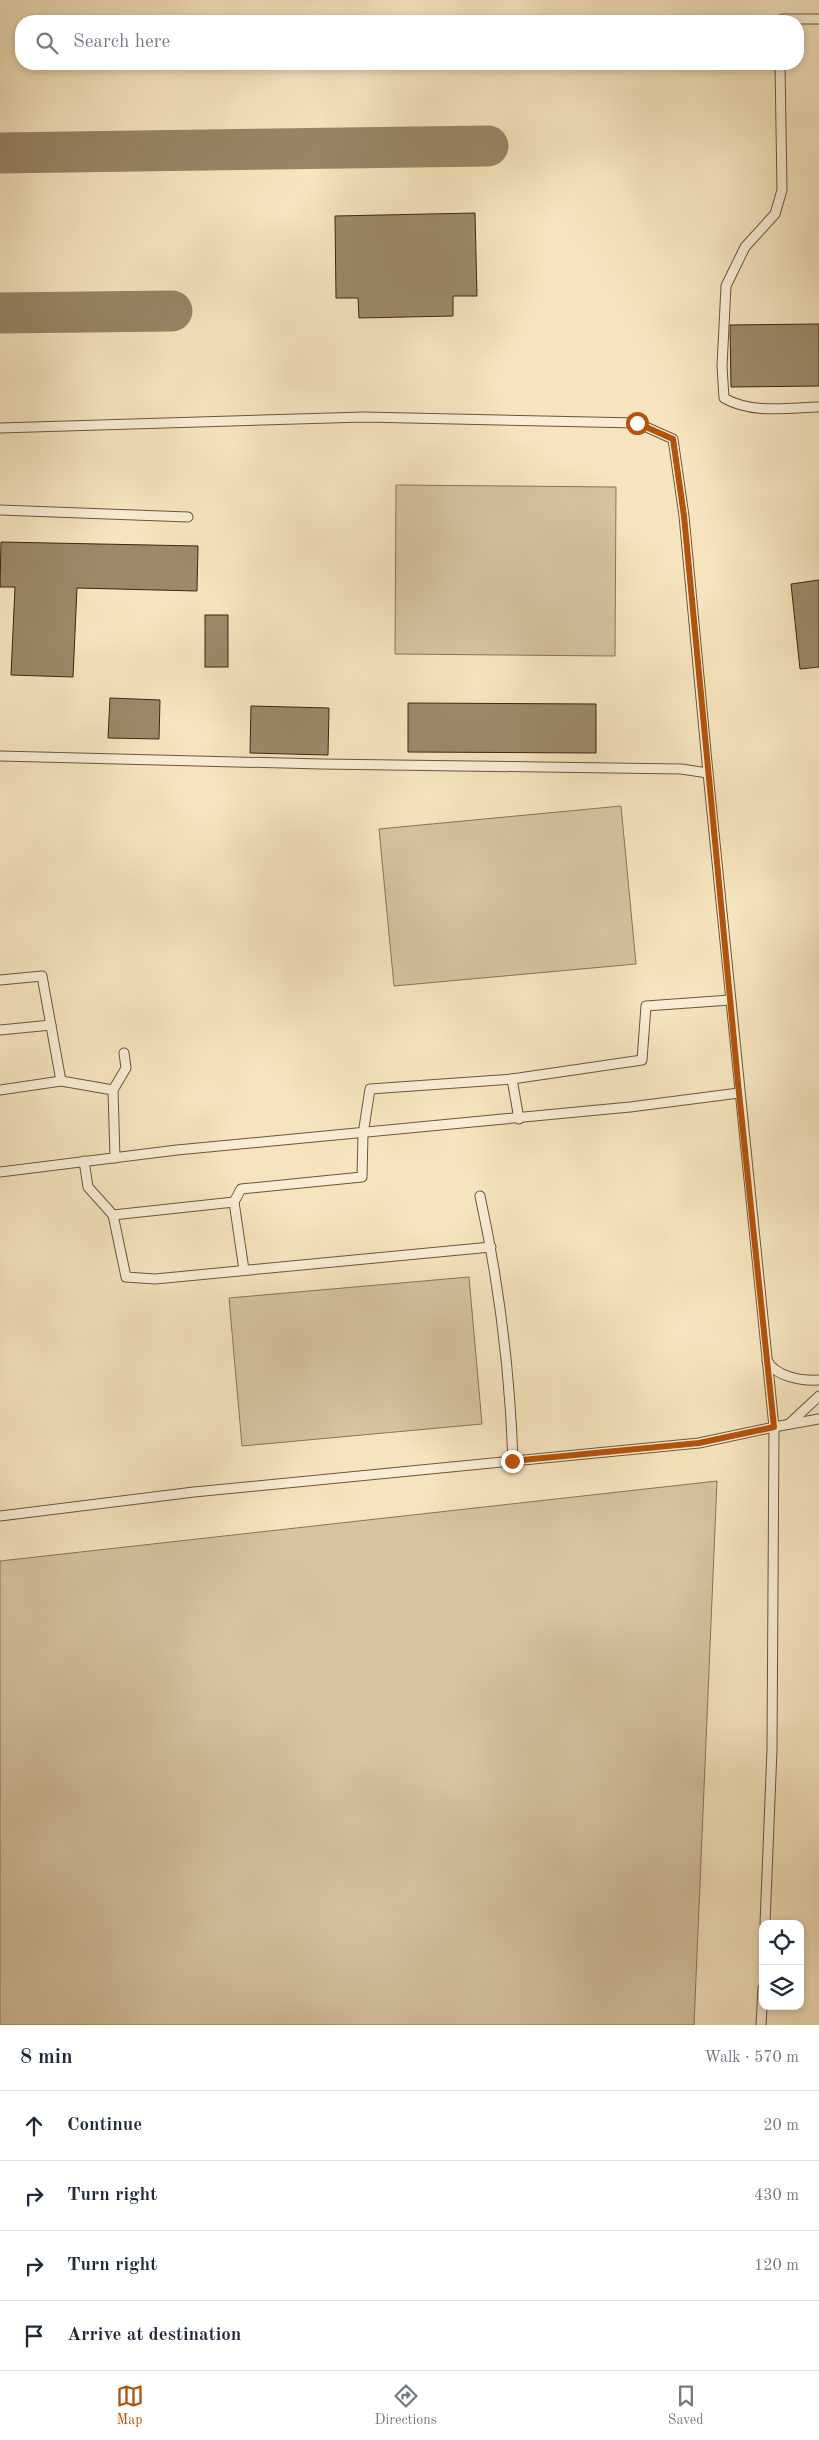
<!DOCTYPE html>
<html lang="en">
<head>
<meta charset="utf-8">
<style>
  :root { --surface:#fff; --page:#f2f2f3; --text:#1f2937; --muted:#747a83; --line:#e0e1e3; --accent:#b45309 }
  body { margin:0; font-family:"Old Standard TT",serif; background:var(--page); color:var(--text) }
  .controls { position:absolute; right:15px; bottom:15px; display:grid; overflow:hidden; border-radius:10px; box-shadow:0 2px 8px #0003 }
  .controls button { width:45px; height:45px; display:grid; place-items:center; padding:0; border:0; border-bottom:1px solid var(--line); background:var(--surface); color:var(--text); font:25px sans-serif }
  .stop { position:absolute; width:15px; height:15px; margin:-11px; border:4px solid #b45309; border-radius:50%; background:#fff }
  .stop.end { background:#b45309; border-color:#fff; box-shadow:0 1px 5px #0008 }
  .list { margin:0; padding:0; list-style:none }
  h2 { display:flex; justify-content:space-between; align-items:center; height:65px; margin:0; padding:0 20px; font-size:21px }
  h2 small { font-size:16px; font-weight:400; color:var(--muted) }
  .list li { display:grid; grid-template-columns:32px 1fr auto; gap:15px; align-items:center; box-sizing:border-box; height:70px; padding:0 20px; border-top:1px solid var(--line) }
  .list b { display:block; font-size:19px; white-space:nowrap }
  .list em { font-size:16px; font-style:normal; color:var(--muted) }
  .icon { flex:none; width:28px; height:28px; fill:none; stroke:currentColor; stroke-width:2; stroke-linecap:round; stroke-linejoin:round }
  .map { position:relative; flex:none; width:819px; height:2025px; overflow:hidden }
  .search { position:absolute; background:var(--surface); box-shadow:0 2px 8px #0003; left:15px; right:15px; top:15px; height:55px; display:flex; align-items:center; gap:12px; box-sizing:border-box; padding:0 18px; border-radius:20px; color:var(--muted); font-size:19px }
  .sheet { height:345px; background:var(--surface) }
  nav { display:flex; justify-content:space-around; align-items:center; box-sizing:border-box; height:70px; border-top:1px solid var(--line); background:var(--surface); font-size:14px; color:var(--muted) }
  nav a { display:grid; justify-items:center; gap:2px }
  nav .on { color:var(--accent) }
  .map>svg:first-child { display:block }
  .green { fill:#d5c49f; stroke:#887657 }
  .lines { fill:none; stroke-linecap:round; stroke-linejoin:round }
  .taxiway { stroke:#988666; stroke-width:41 }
  .building { fill:#9c8a69; stroke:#3b280f }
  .service-casing { stroke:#6a573a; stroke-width:11 }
  .service { stroke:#f8edd4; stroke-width:9 }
  .route { stroke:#b45309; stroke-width:6 }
</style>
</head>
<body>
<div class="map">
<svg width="819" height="2025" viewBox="0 0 819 2025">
  <rect width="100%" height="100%" fill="#f5e4bd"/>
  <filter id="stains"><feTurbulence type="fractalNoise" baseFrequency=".004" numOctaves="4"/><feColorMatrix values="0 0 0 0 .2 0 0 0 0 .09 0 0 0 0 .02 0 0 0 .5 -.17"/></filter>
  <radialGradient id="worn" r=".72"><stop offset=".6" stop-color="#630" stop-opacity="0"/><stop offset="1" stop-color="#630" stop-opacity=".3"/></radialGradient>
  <g class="green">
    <polygon points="396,485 616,487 615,656 395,654"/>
    <polygon points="621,806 636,964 394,986 379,829"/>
    <polygon points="469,1277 482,1424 242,1446 229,1298"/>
    <polygon points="717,1481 694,2025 0,2025 0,1561"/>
  </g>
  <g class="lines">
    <g class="taxiway">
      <polyline points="0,153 488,146"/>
      <polyline points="0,313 172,311"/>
    </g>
  </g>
  <g class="building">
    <polygon points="475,213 477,296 453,296 453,316 359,318 358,298 336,298 335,216"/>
    <polygon points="819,324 819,386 731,387 730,325"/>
    <polygon points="1,542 198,546 197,591 77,588 73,677 11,675 15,587 0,587"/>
    <polygon points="819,580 819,667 800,669 791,584"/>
    <rect x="205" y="615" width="23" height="52"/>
    <polygon points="110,698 160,700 159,739 108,738"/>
    <polygon points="408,703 596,704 596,753 408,752"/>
    <polygon points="251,706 329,708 328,755 250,753"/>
  </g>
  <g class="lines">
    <g class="service-casing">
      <g id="service">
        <polyline points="782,21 782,19 819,19"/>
        <path d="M 780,64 L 782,190 L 775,214 L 745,247 L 726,286 L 722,366 L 724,398 C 751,414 788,408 819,407"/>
        <polyline points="0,428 364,417 637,423 673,439 684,516 708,773"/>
        <polyline points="0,510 188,517"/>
        <polyline points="0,756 321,764 681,769 708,773 774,1427 819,1419"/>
        <polyline points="0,980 42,976 61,1081 113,1090"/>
        <polyline points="0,1030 51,1025"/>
        <polyline points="512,1079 642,1060 646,1006 730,1000"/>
        <polyline points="0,1090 61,1081"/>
        <polyline points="115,1158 113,1090 126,1068 124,1053"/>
        <polyline points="84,1161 88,1187 113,1215 126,1277 155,1279 491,1247"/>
        <polyline points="0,1172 177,1150 630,1107 739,1093"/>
        <path d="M 480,1196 C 499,1283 510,1372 513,1461"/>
        <polyline points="234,1202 241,1189 362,1177 363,1134 370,1089 512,1079 519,1119"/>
        <polyline points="113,1215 234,1202 244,1270"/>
        <path d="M 767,1360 C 775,1377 802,1381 819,1380"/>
        <polyline points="789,1424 819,1396"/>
        <polyline points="0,1516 194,1492 699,1443 774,1427 772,1749 765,1924"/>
        <polyline points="761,2025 763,1988"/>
      </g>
    </g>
    <use href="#service" class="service"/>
  </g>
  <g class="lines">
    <polyline class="route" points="512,1461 699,1443 774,1427 739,1093 684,516 673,439 637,423"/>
  </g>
  <rect width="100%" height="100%" filter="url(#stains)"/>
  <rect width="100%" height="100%" fill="url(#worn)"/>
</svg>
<div class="controls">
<button><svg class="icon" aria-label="locate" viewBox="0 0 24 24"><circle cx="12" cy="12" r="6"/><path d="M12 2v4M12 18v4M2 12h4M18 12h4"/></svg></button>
<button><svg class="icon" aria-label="layers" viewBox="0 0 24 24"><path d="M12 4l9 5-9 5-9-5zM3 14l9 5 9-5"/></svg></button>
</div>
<div class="stop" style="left:637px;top:423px"></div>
<div class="stop end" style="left:512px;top:1461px"></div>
<div class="search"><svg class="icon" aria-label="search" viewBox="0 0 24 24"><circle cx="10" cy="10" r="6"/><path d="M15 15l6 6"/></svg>Search here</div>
</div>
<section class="sheet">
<h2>8 min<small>Walk · 570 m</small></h2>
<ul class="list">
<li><svg class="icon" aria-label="ahead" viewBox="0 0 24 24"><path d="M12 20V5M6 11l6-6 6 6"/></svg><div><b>Continue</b></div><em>20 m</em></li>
<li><svg class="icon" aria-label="right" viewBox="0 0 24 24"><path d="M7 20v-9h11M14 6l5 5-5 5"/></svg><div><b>Turn right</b></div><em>430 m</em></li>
<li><svg class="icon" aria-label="right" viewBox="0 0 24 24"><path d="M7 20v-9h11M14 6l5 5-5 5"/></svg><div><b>Turn right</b></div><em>120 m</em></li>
<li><svg class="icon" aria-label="arrive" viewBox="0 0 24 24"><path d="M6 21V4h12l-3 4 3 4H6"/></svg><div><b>Arrive at destination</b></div></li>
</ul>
</section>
<nav>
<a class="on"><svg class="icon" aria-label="map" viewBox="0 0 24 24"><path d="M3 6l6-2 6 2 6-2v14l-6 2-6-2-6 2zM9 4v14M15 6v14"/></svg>Map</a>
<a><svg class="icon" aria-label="directions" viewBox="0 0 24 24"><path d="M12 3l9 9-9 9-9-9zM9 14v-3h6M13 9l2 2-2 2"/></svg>Directions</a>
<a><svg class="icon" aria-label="saved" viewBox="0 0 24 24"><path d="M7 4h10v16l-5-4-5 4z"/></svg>Saved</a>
</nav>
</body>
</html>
